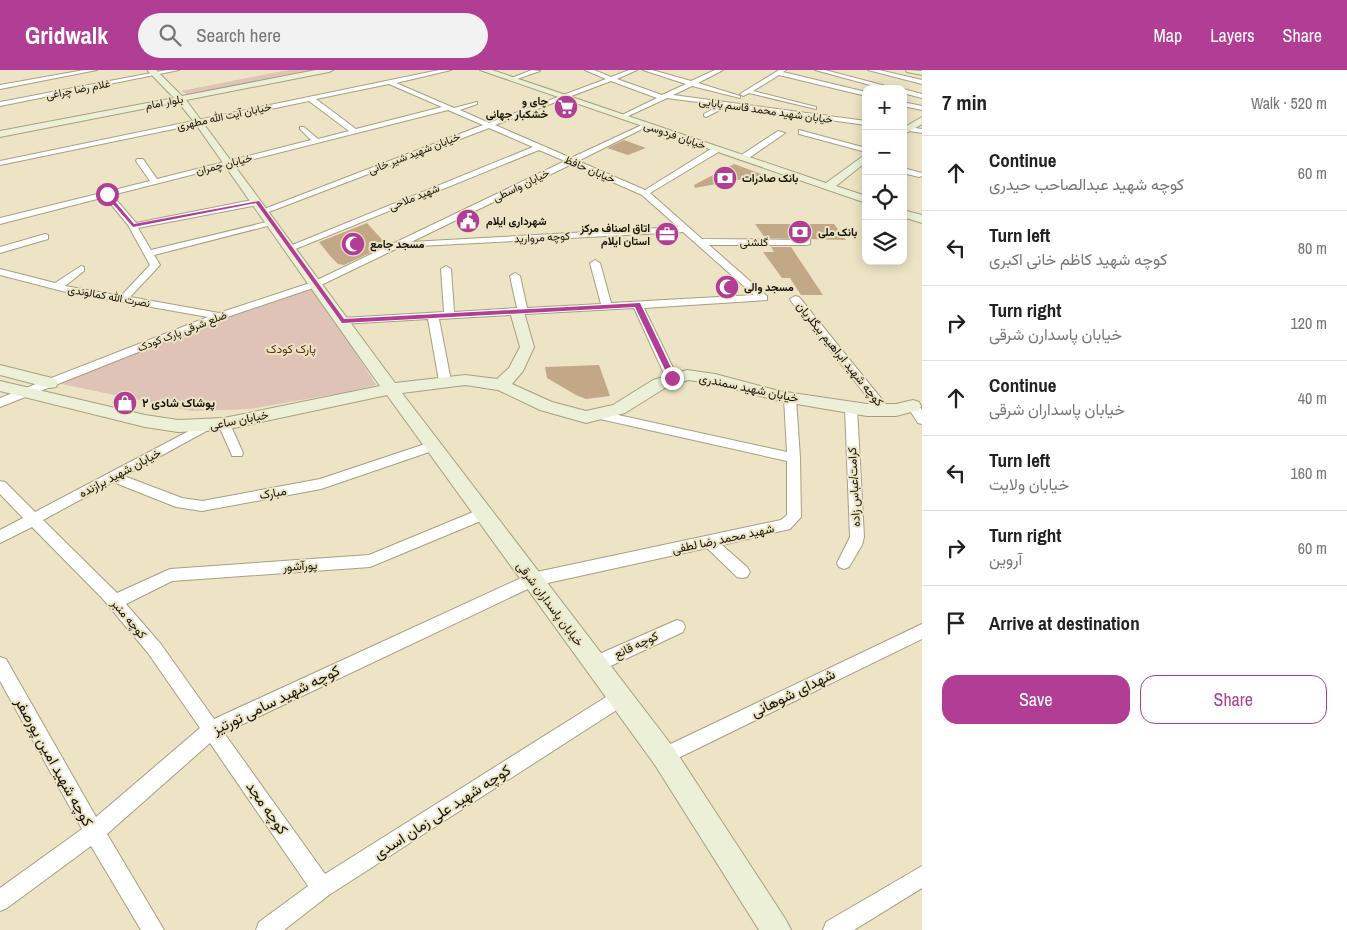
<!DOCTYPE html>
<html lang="en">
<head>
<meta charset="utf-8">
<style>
  :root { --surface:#fff; --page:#f2f2f2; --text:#222; --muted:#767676; --line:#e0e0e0; --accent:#b23d94 }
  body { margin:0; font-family:"Archivo Narrow",Vazirmatn,sans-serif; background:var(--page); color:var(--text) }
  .controls { position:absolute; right:15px; top:15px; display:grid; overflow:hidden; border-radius:10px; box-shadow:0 2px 12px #0003 }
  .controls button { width:45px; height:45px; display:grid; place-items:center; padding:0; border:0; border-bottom:1px solid var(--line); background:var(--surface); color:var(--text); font:25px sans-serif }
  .stop { position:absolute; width:15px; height:15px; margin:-11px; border:4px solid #b23d94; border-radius:50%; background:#fff }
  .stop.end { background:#b23d94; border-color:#fff; box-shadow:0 1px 5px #0008 }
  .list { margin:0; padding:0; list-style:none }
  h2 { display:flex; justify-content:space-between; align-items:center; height:65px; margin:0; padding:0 20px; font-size:21px }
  h2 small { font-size:16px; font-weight:400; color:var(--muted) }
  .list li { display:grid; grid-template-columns:32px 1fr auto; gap:15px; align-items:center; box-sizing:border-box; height:75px; padding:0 20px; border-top:1px solid var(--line) }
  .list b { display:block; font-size:19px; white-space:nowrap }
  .list p { margin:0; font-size:16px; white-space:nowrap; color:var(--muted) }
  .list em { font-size:16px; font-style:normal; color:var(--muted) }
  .actions { display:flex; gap:10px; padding:15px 20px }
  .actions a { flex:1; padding:11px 0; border:1px solid var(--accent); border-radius:15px; text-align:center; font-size:18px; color:var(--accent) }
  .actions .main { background:var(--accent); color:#fff }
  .icon { flex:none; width:28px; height:28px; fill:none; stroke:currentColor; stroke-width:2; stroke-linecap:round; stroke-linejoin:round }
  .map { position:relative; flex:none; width:922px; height:860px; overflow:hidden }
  header { display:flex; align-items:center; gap:30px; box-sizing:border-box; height:70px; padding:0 25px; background:var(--accent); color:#fff }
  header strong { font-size:24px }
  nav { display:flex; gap:28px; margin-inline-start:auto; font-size:18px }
  .search { width:350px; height:45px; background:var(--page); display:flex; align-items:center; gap:12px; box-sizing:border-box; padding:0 18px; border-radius:28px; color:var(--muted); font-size:19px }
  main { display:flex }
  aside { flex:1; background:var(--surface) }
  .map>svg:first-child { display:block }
  .green { fill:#dec3b6 }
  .building { fill:#c3a888 }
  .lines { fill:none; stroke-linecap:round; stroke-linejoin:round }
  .street-casing { stroke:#a79f81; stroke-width:2 }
  .secondary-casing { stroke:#a79f81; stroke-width:2 }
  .street { fill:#fff; fill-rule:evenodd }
  .secondary { fill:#ebf0d6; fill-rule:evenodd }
  .route { fill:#b23d94 }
  .labels { text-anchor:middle; stroke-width:4; stroke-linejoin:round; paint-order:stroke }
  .far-street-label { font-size:11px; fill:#151308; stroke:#ece4c4 }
  .far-poi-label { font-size:11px; font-weight:bold; fill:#151308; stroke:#ece4c4; text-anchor:start }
  .park-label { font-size:12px; fill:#5f2d0e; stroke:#ece4c4 }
  .street-label { font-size:12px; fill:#151308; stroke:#ece4c4 }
  .poi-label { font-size:12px; font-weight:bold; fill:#151308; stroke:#ece4c4; text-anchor:start }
  .near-street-label { font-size:15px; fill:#151308; stroke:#ece4c4 }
</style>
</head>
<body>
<header>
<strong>Gridwalk</strong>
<div class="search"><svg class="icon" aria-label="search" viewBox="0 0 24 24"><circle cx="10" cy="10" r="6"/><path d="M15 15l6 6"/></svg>Search here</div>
<nav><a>Map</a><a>Layers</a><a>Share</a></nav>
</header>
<main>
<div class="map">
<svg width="922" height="860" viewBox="0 0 922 860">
  <rect width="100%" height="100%" fill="#ece4c4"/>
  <g class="green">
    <polygon points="288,0 319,0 188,25 181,21"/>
    <polygon points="314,216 376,315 347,322 250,339 191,341 57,313 221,247"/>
  </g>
  <g class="building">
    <polygon points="624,70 646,78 628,85 607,78"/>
    <polygon points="734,94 764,105 695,118 694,115"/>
    <polygon points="367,153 387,175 344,195 338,194 331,187 319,172"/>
    <polygon points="755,154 834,154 846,170 765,168"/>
    <polygon points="771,177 791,177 823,225 801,225 790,208 782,208 763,182 774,182"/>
    <polygon points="599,295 610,326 586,329 576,325 547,308 545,297"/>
  </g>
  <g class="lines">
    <g class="street-casing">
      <g id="street">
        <polygon points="84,0 97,0 0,19 0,15"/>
        <polygon points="167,0 179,0 0,36 0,32"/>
        <path d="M 439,0 L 451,0 L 396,13 L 454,38 L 477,32 L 477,34 L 460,40 L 489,53 L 606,9 L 585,0 L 594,0 L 611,7 L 629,0 L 637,0 L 617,9 L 662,25 L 686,14 L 643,0 L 652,0 L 691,11 L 715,0 L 723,0 L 698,13 L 740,26 L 740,28 L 692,16 L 673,25 L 866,51 L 866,55 L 728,36 L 706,47 L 704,46 L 704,44 L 720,35 L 667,28 L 622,49 L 619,47 L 620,46 L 657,28 L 611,11 L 495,55 L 571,88 L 644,54 L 648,54 L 648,56 L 578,91 L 645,120 L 714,77 L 720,77 L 720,81 L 650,123 L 702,169 L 810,170 L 810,174 L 807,175 L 709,175 L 767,226 L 767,230 L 644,238 L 678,308 L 676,311 L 672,312 L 666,308 L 634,238 L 439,249 L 451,311 L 445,315 L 439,311 L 428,249 L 342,254 L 337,251 L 342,248 L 444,242 L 441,199 L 446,196 L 451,199 L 454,242 L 517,238 L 510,206 L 515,203 L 520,206 L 527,238 L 601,234 L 590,193 L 595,190 L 600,193 L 611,233 L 754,225 L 683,162 L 400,177 L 319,216 L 224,248 L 0,337 L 0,328 L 208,247 L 66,222 L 0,205 L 0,199 L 55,213 L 81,196 L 84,197 L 84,201 L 65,216 L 121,226 L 150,195 L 128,155 L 105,127 L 0,154 L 0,148 L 150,111 L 136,91 L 137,89 L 143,89 L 157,109 L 311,70 L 300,59 L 300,57 L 304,57 L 318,69 L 349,61 L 309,31 L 0,95 L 0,91 ZM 389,14 L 442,37 L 356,59 L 316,29 ZM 448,40 L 483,55 L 259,141 L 266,143 L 489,58 L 533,77 L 285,178 L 290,181 L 293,180 L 539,80 L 565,91 L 313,212 L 219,243 L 130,227 L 160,195 L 154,185 L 275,154 L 271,151 L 151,180 L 138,158 L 257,135 L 261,132 L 257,129 L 136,153 L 112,125 ZM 572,94 L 642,125 L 678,157 L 411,172 Z"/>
        <polygon points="532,0 540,1 514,10 509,9"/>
        <polygon points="779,0 786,0 783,2 866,22 866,26 779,5 753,21 816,37 816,39 749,23 743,26 740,24"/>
        <polygon points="815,0 825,0 897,19 885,19"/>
        <polygon points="868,0 879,0 922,10 922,14"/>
        <polygon points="903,19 922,24 922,28 903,23"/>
        <polygon points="903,32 922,36 922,40 903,36"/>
        <polygon points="903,56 922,59 922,63 903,60"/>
        <polygon points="799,60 866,78 866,82 799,64"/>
        <polygon points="778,61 785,63 746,90 740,90 740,86"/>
        <polygon points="903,98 922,103 922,106 919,107 903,103"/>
        <polygon points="45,164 48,165 48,169 0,183 0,177"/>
        <polygon points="795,226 799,227 888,337 890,340 888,343 880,343 791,231 790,229"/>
        <polygon points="790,324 796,328 800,388 801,447 790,459 722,475 747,497 750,502 747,507 742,508 737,507 707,478 534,516 224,663 325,804 614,622 620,620 626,622 629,628 626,634 329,825 284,860 256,860 259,852 308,816 210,673 107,764 164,860 141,860 91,776 7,838 0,841 0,818 82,759 0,611 0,587 6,589 96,747 200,658 148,583 102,528 32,457 0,473 0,460 23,448 0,424 0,411 5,412 35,442 206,352 210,353 212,356 210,359 124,406 182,428 202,431 320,409 428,373 438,373 439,376 438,379 321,419 202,441 176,437 113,412 43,450 117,523 170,499 369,485 478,440 483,438 488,440 490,444 488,448 370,497 172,511 126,534 160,573 214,649 532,503 781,450 787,445 787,391 600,349 594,345 600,341 787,382 784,328"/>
        <polygon points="913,332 917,333 922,340 922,354 918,353 907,336"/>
        <polygon points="851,334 857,338 864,467 862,475 849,497 844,499 839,497 837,493 850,467 845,338"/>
        <polygon points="224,350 230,354 243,383 242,386 232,386 231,383 218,354"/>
        <polygon points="677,550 683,552 685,557 683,562 602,600 596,602 590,600 588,594 590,588"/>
        <polygon points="922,554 922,569 670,692 664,695 658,692 655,686 658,680"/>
        <polygon points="922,796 922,818 854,860 823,860 826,852"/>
      </g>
    </g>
    <g class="secondary-casing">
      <g id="secondary">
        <polygon points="147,0 156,0 182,26 316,0 333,0 329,2 186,30 395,313 465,305 497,309 509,298 520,277 510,242 512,239 522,239 524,242 534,277 523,301 512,314 552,332 586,341 613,335 653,310 687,300 715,304 779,321 867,334 896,334 913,330 919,332 921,336 919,340 896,346 867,346 779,331 715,314 688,310 665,318 625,343 586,353 540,340 498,320 465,315 402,323 673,677 786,850 791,860 759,860 655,695 387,325 224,360 178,362 145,357 0,321 0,311 145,345 178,350 224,348 380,316 195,53 178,32 0,67 0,61 174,28"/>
        <polygon points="480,0 492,0 826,113 866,84 866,92 836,116 866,126 866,133"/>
        <polygon points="906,0 922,1 922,5 907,2"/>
        <polygon points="922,47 922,54 903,65 903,58"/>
        <polygon points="903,140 922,145 922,153 903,147"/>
        <polygon points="0,295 56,309 58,313 56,317 50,318 0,305"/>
      </g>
    </g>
    <use href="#street" class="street"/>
    <use href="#secondary" class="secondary"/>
  </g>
  <polygon class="route" points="107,122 134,154 259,131 344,249 640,233 676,308 672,311 669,308 635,237 342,253 256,133 133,157 105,125"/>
  <defs>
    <g id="supermarket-disc" transform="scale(1.25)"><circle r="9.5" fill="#b23d94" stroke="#ece4c4"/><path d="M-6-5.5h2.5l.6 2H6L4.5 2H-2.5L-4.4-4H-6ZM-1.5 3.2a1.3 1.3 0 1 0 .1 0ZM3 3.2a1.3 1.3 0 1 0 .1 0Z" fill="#fff"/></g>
    <g id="bank-disc" transform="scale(1.25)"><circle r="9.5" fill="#b23d94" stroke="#ece4c4"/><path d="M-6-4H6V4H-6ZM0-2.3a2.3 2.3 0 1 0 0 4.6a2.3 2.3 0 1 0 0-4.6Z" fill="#fff"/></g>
    <g id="civic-disc" transform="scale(1.25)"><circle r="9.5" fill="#b23d94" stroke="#ece4c4"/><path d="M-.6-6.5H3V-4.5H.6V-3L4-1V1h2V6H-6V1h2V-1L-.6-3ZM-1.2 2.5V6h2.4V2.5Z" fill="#fff"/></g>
    <g id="office-disc" transform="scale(1.25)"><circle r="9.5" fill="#b23d94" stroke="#ece4c4"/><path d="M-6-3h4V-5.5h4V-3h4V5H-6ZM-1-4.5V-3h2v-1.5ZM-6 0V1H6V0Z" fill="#fff"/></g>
    <g id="mosque-disc" transform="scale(1.25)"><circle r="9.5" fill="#b23d94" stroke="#ece4c4"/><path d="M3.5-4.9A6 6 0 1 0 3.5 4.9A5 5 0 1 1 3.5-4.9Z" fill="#fff"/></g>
    <g id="shop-disc" transform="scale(1.25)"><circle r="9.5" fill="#b23d94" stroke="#ece4c4"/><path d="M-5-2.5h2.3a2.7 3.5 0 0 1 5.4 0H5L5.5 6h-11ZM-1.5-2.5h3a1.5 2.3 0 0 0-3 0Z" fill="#fff"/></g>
  </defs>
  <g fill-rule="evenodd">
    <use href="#supermarket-disc" x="566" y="37"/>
    <use href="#bank-disc" x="725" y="108"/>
    <use href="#civic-disc" x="468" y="151"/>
    <use href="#bank-disc" x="800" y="162"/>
    <use href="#office-disc" x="667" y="164"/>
    <use href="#mosque-disc" x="353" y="174"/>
    <use href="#mosque-disc" x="727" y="217"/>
    <use href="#shop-disc" x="125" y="333"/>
  </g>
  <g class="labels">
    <g class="far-street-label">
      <text transform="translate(78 19) rotate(-11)" y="4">غلام رضا چراغی</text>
      <text transform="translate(164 32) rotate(-11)" y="4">بلوار امام</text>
      <text transform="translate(766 40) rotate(8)" y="4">خیابان شهید محمد قاسم بابایی</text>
      <text transform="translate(224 46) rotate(-12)" y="4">خیابان آیت الله مطهری</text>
      <text transform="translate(675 65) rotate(19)" y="4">خیابان فردوسی</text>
      <text transform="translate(414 83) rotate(-21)" y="4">خیابان شهید شیر خانی</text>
      <text transform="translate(224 94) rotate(-14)" y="4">خیابان چمران</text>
      <text transform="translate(590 99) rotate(23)" y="4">خیابان حافظ</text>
      <text transform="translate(521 115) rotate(-26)" y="4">خیابان واسطی</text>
      <text transform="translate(414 127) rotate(-22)" y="4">شهید ملاحی</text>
      <text transform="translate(542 167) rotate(-3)" y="4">کوچه مروارید</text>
      <text x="754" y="176">گلشنی</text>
      <text transform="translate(109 226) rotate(10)" y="4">نصرت الله کمالوندی</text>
      <text transform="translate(182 261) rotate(-21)" y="4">ضلع شرقی پارک کودک</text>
    </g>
    <g class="far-poi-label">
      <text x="548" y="35" text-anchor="end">چای و<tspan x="548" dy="13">خشکبار جهانی</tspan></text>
      <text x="742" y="112">بانک صادرات</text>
      <text x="486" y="155">شهرداری ایلام</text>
      <text x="650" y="162" text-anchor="end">اتاق اصناف مرکز<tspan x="650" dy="13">استان ایلام</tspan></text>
      <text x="818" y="166">بانک ملی</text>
      <text x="370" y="178">مسجد جامع</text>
      <text x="744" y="221">مسجد والی</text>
    </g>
    <g class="park-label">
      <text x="291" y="283">پارک کودک</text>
    </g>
    <g class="street-label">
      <text transform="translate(840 284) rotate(51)" y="4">کوچه شهید ابراهیم بیگلریان</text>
      <text transform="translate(749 318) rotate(12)" y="4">خیابان شهید سمندری</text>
      <text transform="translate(239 350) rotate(-11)" y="4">خیابان ساعی</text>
      <text transform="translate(120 403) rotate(-28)" y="4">خیابان شهید برازنده</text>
      <text transform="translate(854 417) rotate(-93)" y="4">کرامت/عباس زاده</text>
      <text transform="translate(273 423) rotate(-10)" y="4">مبارک</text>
      <text transform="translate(723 469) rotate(-12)" y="4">شهید محمد رضا لطفی</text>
      <text transform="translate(300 496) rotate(-4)" y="4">پورآشور</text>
      <text transform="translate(550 534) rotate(53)" y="4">خیابان پاسداران شرقی</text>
      <text transform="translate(129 549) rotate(50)" y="4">کوچه منبر</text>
      <text transform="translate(636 575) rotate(-25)" y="4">کوچه قانع</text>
    </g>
    <g class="poi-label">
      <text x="142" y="337">پوشاک شادی ۲</text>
    </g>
    <g class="near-street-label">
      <text transform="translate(793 623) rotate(-26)" y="5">شهدای شوهانی</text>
      <text transform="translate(276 630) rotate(-26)" y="5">کوچه شهید سامی تورتیز</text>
      <text transform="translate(54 692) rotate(61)" y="5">کوچه شهید امین پورصفر</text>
      <text transform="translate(267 738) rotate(55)" y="5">کوچه مجد</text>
      <text transform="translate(442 742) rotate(-33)" y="5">کوچه شهید علی زمان اسدی</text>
    </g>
  </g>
</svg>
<div class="controls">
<button>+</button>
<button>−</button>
<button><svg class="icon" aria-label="locate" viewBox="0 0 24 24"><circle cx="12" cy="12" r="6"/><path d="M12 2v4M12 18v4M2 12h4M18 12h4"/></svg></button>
<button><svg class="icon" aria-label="layers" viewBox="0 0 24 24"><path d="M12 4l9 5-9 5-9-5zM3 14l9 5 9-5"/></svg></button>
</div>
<div class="stop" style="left:107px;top:124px"></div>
<div class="stop end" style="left:672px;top:308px"></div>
</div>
<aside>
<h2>7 min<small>Walk · 520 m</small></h2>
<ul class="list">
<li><svg class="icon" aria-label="ahead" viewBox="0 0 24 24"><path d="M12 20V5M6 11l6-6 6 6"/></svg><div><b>Continue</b><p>کوچه شهید عبدالصاحب حیدری</p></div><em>60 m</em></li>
<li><svg class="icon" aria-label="left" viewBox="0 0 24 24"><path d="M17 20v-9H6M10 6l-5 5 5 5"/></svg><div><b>Turn left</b><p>کوچه شهید کاظم خانی اکبری</p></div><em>80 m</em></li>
<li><svg class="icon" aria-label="right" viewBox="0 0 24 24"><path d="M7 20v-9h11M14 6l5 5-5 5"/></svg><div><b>Turn right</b><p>خیابان پاسدارن شرقی</p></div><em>120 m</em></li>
<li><svg class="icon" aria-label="ahead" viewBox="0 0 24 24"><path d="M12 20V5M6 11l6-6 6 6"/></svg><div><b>Continue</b><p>خیابان پاسداران شرقی</p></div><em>40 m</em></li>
<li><svg class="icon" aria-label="left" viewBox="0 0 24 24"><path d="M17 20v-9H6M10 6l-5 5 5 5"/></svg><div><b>Turn left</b><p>خیابان ولایت</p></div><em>160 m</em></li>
<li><svg class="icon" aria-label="right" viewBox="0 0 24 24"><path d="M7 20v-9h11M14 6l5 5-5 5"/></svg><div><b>Turn right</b><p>آروین</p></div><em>60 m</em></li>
<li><svg class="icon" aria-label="arrive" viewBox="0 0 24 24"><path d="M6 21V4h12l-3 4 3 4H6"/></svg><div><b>Arrive at destination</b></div></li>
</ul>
<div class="actions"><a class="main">Save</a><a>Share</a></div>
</aside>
</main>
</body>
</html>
